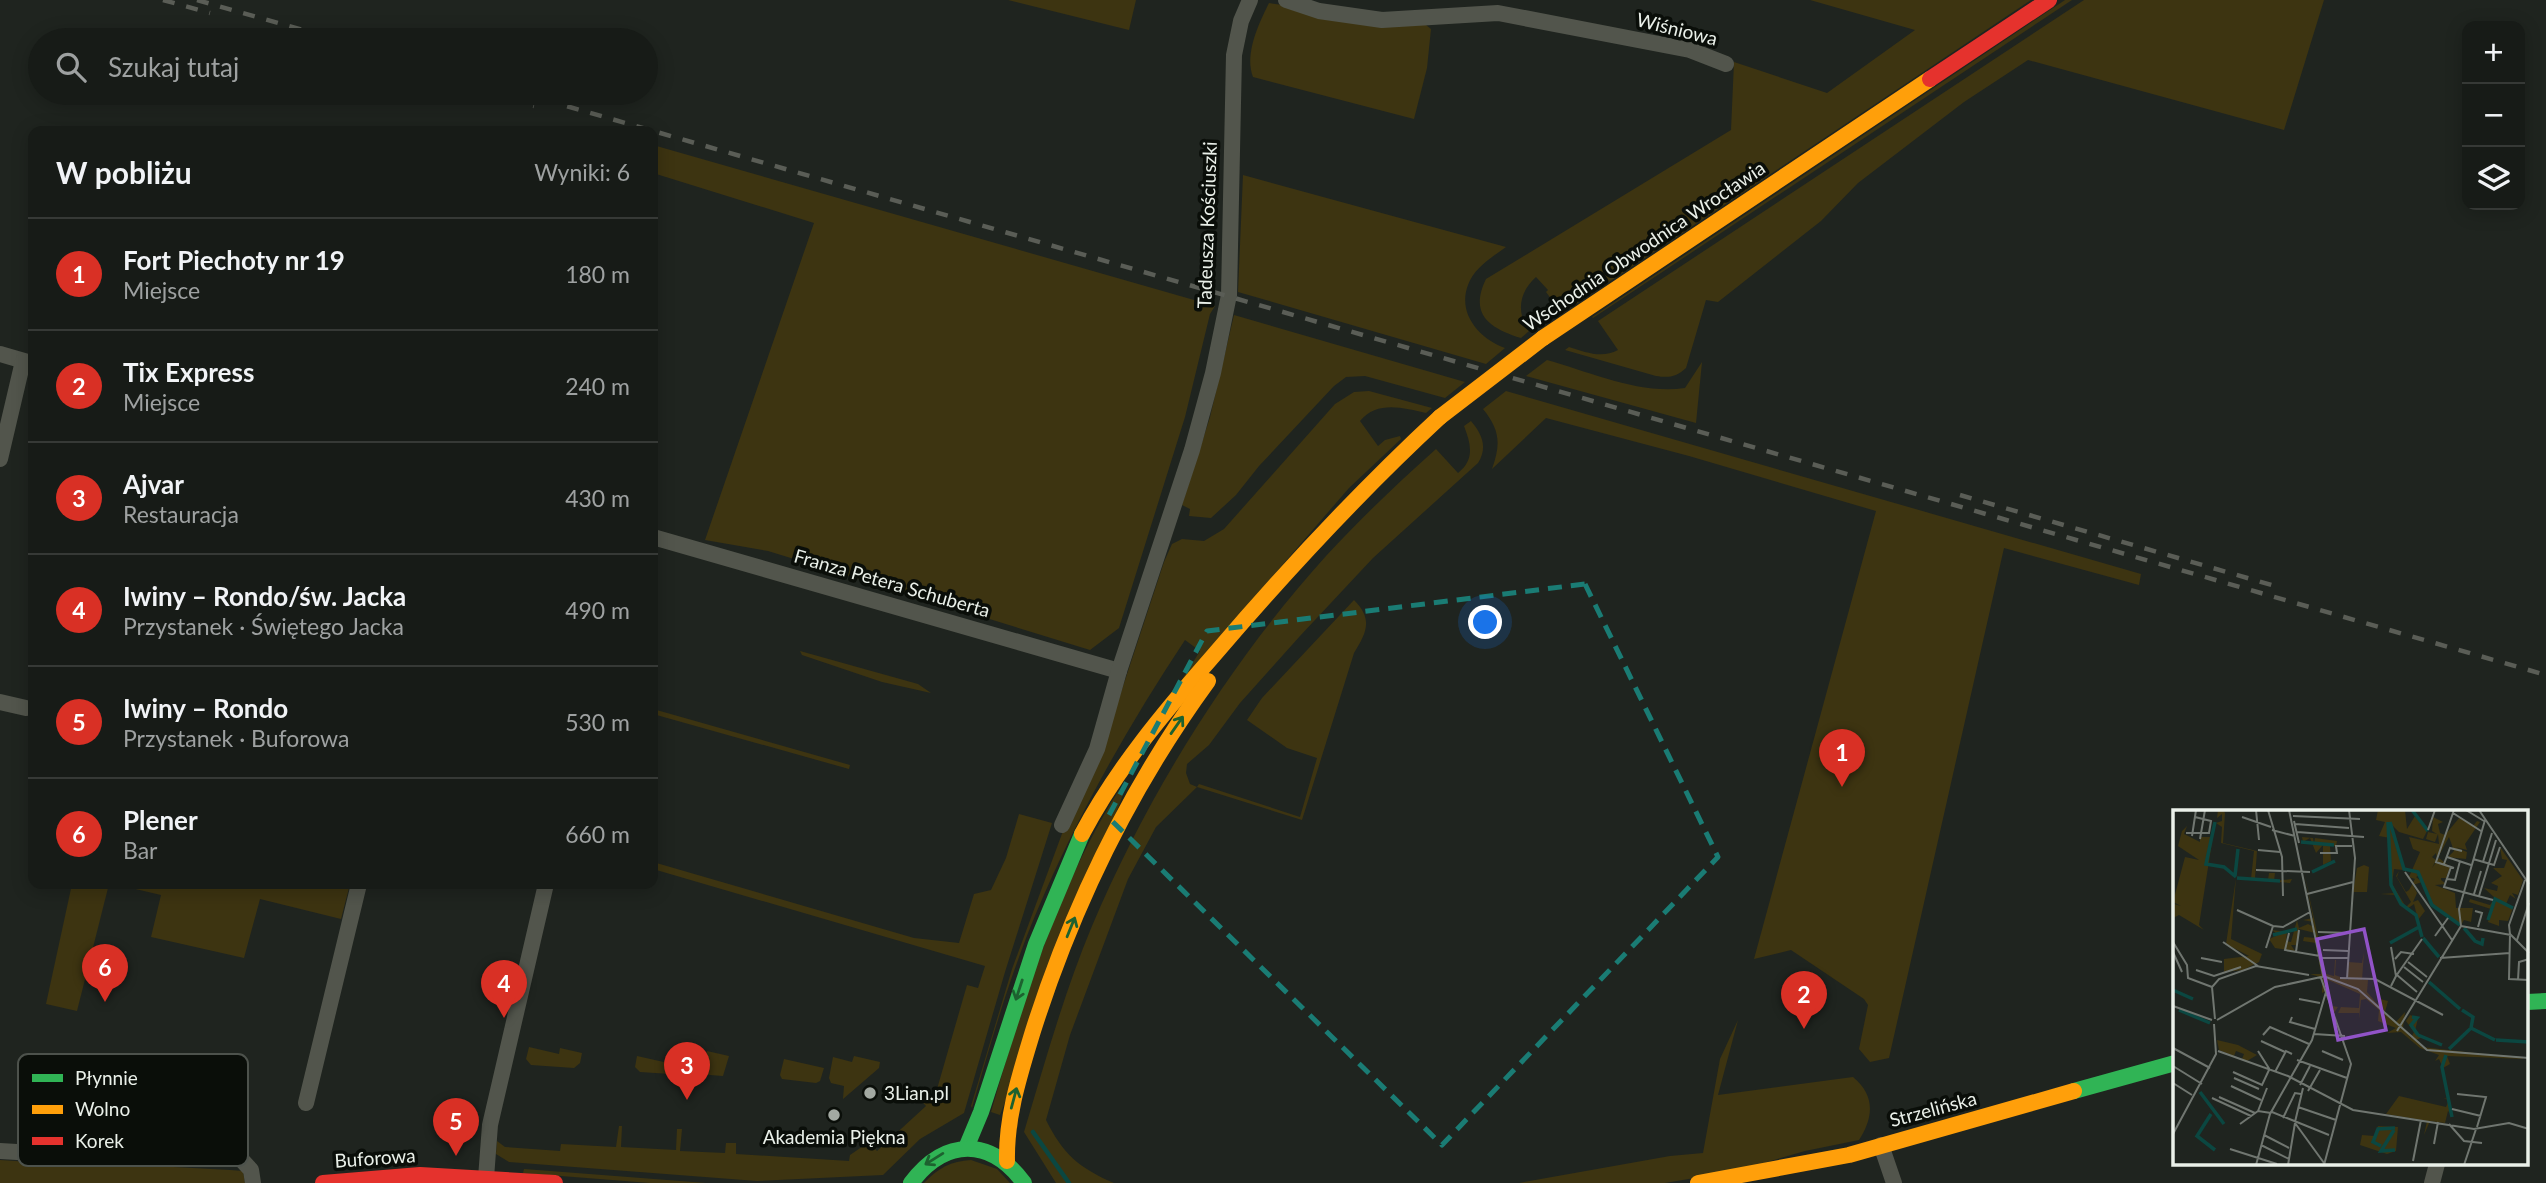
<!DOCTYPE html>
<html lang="pl">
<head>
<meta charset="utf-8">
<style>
  :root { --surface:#171b17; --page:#202420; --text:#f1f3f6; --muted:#9ea1a1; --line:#363936; --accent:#d93025 }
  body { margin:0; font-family:Lato,sans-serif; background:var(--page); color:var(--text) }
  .controls { position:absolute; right:21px; top:21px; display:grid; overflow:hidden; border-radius:14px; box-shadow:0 4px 18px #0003 }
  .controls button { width:63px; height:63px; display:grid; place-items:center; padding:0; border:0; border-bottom:2px solid var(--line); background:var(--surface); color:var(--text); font:35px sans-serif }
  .you { position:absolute; left:1486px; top:623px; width:24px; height:24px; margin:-18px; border:5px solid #fff; border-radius:50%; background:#1a73e8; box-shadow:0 0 0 10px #1a73e833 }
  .badge { display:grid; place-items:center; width:46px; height:46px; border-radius:50%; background:var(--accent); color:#fff; font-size:23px; font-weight:700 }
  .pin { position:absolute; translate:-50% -58px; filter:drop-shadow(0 2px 4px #0008) }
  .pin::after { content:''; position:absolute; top:37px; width:24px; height:21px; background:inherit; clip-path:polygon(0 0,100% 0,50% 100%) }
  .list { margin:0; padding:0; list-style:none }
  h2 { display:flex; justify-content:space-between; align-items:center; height:91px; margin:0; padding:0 28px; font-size:30px }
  h2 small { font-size:23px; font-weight:400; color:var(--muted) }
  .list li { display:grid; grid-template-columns:46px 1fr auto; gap:21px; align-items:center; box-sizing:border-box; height:112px; padding:0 28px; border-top:2px solid var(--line) }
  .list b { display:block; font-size:26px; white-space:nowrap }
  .list p { margin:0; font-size:23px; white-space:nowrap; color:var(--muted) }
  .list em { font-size:23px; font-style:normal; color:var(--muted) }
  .icon { flex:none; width:38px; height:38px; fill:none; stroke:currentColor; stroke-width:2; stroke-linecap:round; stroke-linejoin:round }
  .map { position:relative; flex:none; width:2546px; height:1183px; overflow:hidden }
  .search { position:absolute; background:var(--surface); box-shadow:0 4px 18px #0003; left:28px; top:28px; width:630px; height:77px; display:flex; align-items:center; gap:18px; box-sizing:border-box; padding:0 24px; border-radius:38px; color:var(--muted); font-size:26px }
  .panel { position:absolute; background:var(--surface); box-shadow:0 4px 18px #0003; left:28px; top:126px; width:630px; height:763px; border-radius:14px }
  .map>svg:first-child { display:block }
  .green { fill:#3d3411 }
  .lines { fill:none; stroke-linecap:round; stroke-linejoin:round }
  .stream { stroke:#0b4741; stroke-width:4.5 }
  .street { stroke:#52554c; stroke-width:16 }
  .fast { stroke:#30b455; stroke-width:16 }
  .slow { stroke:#ff9f0a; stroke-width:16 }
  .jam { stroke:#e5322d; stroke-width:16 }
  .rail { stroke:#5a5d56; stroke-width:4.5; stroke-dasharray:12 12; stroke-linecap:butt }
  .slow-bridge { stroke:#ff9f0a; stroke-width:16 }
  .oneway { stroke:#1d612f }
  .marked { fill:none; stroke:#1a7c74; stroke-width:5; stroke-dasharray:14 9; stroke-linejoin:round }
  .poi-dot { fill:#a3a9a2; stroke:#0a0e09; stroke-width:2.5 }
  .labels { text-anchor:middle; stroke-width:7; stroke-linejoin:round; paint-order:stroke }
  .street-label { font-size:19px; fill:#eaf0e9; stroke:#0a0e09 }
  .poi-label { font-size:19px; fill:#eaf0e9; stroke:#0a0e09; text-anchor:start }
  .inset-river { fill:none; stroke:#0b4741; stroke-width:3.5 }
  .inset-road { fill:none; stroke:#707670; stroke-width:2 }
  .view { fill:#9153c7; fill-opacity:0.15; stroke:#9153c7; stroke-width:3.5 }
  .inset-edge { fill:none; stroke:#eaf0e9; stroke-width:3.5 }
  .key { fill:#0a0e09; stroke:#4d524c; stroke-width:2 }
  .key-label { font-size:19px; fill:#eaf0e9 }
</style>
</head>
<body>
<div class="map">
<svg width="2546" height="1183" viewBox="0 0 2546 1183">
  <rect width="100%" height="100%" fill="#1f241f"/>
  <g class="green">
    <polygon points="1008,0 1136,0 1129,30"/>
    <path d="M 1810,0 L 2031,0 L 1558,316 L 1555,312 L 1558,308 L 1546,292 L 1548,290 L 1536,277 C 1519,292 1516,313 1529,331 L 1521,338 C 1489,328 1469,314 1486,279 L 1731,130 L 1734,62 L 1827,93 L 1915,30 Z"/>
    <polygon points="2065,0 2072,0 1593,318 1592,317"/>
    <path d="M 2084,0 L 2324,0 L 2284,130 L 2028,60 L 1964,102 L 1858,183 L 1821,221 L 1718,302 L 1706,300 L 1686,368 C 1676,377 1669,378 1656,376 L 1565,350 L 1569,347 C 1585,352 1602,359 1618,350 L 1598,321 Z"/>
    <path d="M 1269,3 L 1426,25 L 1431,29 L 1427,68 L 1414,119 L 1253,77 C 1244,54 1259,23 1269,3 Z"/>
    <polygon points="653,145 1215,306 1210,314 1185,417 1119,628 1090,650 768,551 705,540 814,223 653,173"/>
    <path d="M 1243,175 L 1506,247 C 1492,257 1474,268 1468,285 C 1457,314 1480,339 1505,348 L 1486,364 L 1238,292 Z"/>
    <polygon points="1234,315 1465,382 1445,398 1365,376 1346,377 1334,386 1259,466 1236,495 1211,518 1189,516 1190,509 1182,505 1210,417"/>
    <path d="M 1547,360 C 1590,372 1640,395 1685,388 L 1702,362 L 1696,423 L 1526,376 Z"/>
    <path d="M 1369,391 L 1432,408 L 1426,413 C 1404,408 1377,400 1360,421 L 1378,446 L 1385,440 L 1400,436 L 1401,439 L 1349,488 L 1180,683 L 1200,651 L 1185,640 C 1128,726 1077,816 1037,911 C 1010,975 991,1042 972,1108 L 971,1106 L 1012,969 L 1063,831 L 1101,753 L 1164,562 L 1172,544 L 1182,539 L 1204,541 L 1224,529 L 1335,404 L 1354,392 Z"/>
    <path d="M 1506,391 L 2141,574 L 2139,585 L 2004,548 L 1889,1058 L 1870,1062 L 1859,1049 L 1868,1005 L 1864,999 L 1791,950 L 1754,959 L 1876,511 L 1689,456 L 1546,418 L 1492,469 C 1501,444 1500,430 1483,409 Z"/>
    <path d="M 1471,421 C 1482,434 1488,447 1478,463 L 1373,558 L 1300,636 L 1240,703 L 1209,745 L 1187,764 L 1186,773 L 1190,784 L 1197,787 L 1199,784 L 1300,817 L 1317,758 L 1287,748 L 1247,720 L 1262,698 L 1354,600 C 1373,619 1367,632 1354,653 L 1302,820 L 1197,787 L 1156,827 L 1128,879 L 1070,1035 L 1046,1120 C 1063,1154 1079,1168 1114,1183 L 1056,1183 L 1024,1132 C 1045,1062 1064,993 1092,926 C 1148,794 1230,662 1326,556 C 1361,518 1398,483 1436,449 L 1458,473 C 1475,460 1471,444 1464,426 Z"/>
    <polygon points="800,651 918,684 931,693 882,682 802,655"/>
    <polygon points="653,709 850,765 849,769 653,714"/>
    <path d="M 1122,789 L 1124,792 L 1000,1115 L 991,1112 C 1023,1001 1057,888 1119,790 Z"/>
    <polygon points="1019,814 1052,823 1005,972 964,1113 920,1139 883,1175 757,1181 509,1162 496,1154 497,1141 505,1147 560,1151 561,1144 616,1147 619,1126 622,1126 621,1147 676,1150 677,1129 682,1129 680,1151 725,1153 726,1143 736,1143 736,1154 849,1161 850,1155 869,1142 877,1151 926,1106 912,1090 935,1096 967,985 978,988 985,966 653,869 653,862 914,938 959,943 974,894 991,890 1006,858"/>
    <polygon points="72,884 109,884 77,1011 46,1004"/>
    <polygon points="114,884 350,884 341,919 260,899 244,958 151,937 161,895"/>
    <path d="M 1738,1020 L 1718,1095 L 1853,1077 C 1875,1095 1874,1117 1859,1140 L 1805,1151 L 1736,1171 L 1665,1183 L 1519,1183 L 1670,1156 L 1703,1153 L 1720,1059 Z"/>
    <polygon points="529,1047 559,1054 560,1048 582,1053 580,1063 574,1068 531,1065 526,1059"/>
    <polygon points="707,1051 729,1056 723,1076 684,1073 687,1053 706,1057"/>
    <polygon points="637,1056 677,1065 677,1069 671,1074 640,1072 635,1067"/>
    <polygon points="854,1056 880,1062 879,1068 843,1099 844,1086 831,1083 829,1078 833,1057 852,1062"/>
    <polygon points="784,1059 824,1068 820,1081 816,1083 782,1079 780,1075"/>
    <polygon points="0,1160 90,1166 118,1164 230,1170 243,1171 245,1183 0,1183"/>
    <path d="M 971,1160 L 997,1169 L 1010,1183 L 924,1183 C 938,1168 951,1161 971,1160 Z"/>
    <polygon points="524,1169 706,1183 650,1183 523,1173"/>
  </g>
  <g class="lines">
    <polyline class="stream" points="1033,1132 1069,1183"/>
    <g class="street">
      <polyline points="1286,0 1319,11 1382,20 1498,13 1690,50 1726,64"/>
      <polyline points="0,354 31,363"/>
      <polyline points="0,459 23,361"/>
      <polyline points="653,537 1119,671"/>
      <polyline points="0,702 26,708"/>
      <polyline points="1062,825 1097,749 1119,671 1192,450 1213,373 1229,295 1234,55 1241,21 1250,0"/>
      <polyline points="306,1103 359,884"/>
      <polyline points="1881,1145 1894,1183"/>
      <polyline points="0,1151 117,1158 239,1157 251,1170 253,1183"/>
      <polyline points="486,1178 490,1125 546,884"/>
      <polyline points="2432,1183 2437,1164"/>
    </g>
    <g class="fast">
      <polyline points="2527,1002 2546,1001"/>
      <polyline points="2074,1091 2175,1063"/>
      <polyline points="966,1148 981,1112 1036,944 1082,834"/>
      <path d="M 911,1183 C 945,1138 990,1137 1024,1183"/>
    </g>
    <g class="slow">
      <polyline points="1543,338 1930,79"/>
      <path d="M 1082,834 C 1117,768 1165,711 1214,655 C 1285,572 1359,492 1440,417"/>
      <path d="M 1007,1161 C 1006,1116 1020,1074 1033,1031 C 1073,905 1130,788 1208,681"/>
      <polyline points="1698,1183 1849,1155 2074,1091"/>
    </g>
    <g class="jam">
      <polyline points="1930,79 2049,0"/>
      <polyline points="323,1183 420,1175 555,1183"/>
    </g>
    <g class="rail">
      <polyline points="163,0 210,13"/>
      <polyline points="197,0 338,40"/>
      <polyline points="487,93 534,106"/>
      <polyline points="521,93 2546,675"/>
      <polyline points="1960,495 2282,588"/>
    </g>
    <polyline class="slow-bridge" points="1440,417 1543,338"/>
  </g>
  <defs><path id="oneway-shaft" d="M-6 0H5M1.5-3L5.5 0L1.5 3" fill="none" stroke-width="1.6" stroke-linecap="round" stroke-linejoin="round" transform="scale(1.75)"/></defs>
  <g class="oneway">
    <use href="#oneway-shaft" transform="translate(1177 725) rotate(-55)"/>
    <use href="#oneway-shaft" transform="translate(1071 927) rotate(-68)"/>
    <use href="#oneway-shaft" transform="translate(1019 990) rotate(108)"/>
    <use href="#oneway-shaft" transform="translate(1014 1098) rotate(-75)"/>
    <use href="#oneway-shaft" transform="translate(934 1159) rotate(148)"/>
  </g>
  <path class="marked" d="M 1585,584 L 1718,857 L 1442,1145 L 1108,817 L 1207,631 Z"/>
  <g class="poi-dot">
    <circle cx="870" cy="1093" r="7"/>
    <circle cx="834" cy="1115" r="7"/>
  </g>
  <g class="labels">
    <g class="street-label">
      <text transform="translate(1677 29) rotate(14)" y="7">Wiśniowa</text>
      <text transform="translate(1207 225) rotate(-88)" y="7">Tadeusza Kościuszki</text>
      <text transform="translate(1644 246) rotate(-34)" y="7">Wschodnia Obwodnica Wrocławia</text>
      <text transform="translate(892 583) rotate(16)" y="7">Franza Petera Schuberta</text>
      <text transform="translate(1933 1109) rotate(-15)" y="7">Strzelińska</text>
      <text transform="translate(375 1158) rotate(-4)" y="7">Buforowa</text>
    </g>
    <g class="poi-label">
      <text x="884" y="1100">3Lian.pl</text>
      <text x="834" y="1144" text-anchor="middle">Akademia Piękna</text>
    </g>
  </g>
  <g transform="translate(2173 810)">
    <rect width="355" height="355" fill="#1f241f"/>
    <path d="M 45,0 L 50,0 L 52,3 L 50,33 L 84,41 L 82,68 L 88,68 L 95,70 L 96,63 L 102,63 L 101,71 L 119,69 L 117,73 L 63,68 L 58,129 L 89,144 L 86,152 L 70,160 L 51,162 L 51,149 L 76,146 L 53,134 L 63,68 L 78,69 L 81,41 L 48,33 L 49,17 L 43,13 L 49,11 L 49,4 L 44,8 ZM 205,0 L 232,0 L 234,19 L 242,6 L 254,21 L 250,29 L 226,22 L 216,12 L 230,60 L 221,59 L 219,74 L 233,97 L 238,92 L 223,66 L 226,61 L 224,67 L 233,82 L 236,80 L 242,69 L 236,67 L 247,42 L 240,39 L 236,27 L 266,34 L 265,24 L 262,32 L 253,29 L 255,22 L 264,24 L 259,21 L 260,7 L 270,12 L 265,14 L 267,23 L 272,25 L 287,7 L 300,16 L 304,11 L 307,12 L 292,34 L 294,40 L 282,37 L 294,42 L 293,49 L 275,47 L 281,41 L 276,27 L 264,49 L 263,43 L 259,47 L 263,50 L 259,58 L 266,48 L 277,57 L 273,68 L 268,68 L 268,70 L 273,74 L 262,75 L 282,83 L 283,98 L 300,98 L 298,112 L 291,110 L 288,115 L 259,94 L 247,65 L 243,67 L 249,72 L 240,75 L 244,83 L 240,92 L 245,90 L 252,101 L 245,110 L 241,94 L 234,99 L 223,85 L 207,84 L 223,83 L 217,74 L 217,28 L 206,26 L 212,12 L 203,10 ZM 42,13 L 26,115 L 31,120 L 6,105 L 0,108 L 1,94 L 8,96 L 0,92 L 12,47 L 26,50 L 5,36 L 9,21 L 14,16 L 11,24 L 27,32 L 27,27 L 38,27 ZM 129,27 L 140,28 L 141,34 L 142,28 L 164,31 L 163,36 L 157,36 L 158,51 L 150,55 L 150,35 L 143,43 L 137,28 L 130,32 ZM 327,37 L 350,70 L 345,85 L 339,83 L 343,89 L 337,85 L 333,94 L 340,98 L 335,111 L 326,110 L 326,116 L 315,112 L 318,99 L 296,92 L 297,89 L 317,95 L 322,88 L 311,78 L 324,81 L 325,76 L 318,73 L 329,66 L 320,58 L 331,58 L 334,50 L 329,49 ZM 191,55 L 196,57 L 194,82 L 180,82 L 184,58 ZM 131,62 L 153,164 L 161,166 L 162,150 L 163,150 L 162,165 L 175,170 L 175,152 L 189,153 L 191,142 L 189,170 L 195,170 L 194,182 L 205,195 L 207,189 L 215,191 L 212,202 L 223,212 L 232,202 L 230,218 L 238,228 L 241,222 L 233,211 L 237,205 L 245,208 L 242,221 L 249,227 L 243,230 L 249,237 L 355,249 L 274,246 L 277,254 L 270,258 L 266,249 L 262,251 L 266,245 L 247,238 L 228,222 L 214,223 L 223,218 L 205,211 L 206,200 L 193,189 L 188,190 L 186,209 L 186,203 L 165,203 L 168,197 L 186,198 L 187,184 L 155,170 L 156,188 L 159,196 L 165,197 L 161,203 L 153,181 L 149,183 L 149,167 L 147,167 L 137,164 L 148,164 L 143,133 L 130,131 L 131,127 L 143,128 L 142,123 L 126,119 L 123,135 L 118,135 L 122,141 L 102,138 L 96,129 L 105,125 L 99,120 L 114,122 L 113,131 L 118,132 L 124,110 L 126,118 L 135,114 L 141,117 L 140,112 L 130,110 L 140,108 ZM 44,230 L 65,235 L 84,245 L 74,251 L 69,249 L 71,244 L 63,241 L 61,246 L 46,240 ZM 226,286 L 273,297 L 276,290 L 270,288 L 277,289 L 278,304 L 275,301 L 272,313 L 257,311 L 251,325 L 254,311 L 213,304 ZM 205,316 L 225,317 L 223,341 L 214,344 L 187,335 L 189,325 L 201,326 Z" fill="#3d3411"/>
    <path class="inset-river" d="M 239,0 L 255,21M 42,12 L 33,54 L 51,57 L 63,67M 215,12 L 218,75 L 228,94 L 243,105 L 249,127M 217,12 L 231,59 L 245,62 L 259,95 L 287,115M 128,32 L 161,35M 139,62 L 162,51M 62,66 L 65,39M 64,68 L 107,71M 315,110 L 322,89 L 340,98M 291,118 L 302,131 L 309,134 L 310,128M 100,125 L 124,119M 250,128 L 266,147M 217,133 L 246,117M 256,172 L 287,199M 0,180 L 20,189M 6,200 L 37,213M 289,200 L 300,207 L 298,218 L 322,230M 239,207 L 244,208 L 238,215 L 245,225M 245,225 L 269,235M 323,230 L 356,232M 276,239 L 297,219M 273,245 L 269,257 L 279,307M 27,282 L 51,314M 38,304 L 24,326 L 42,340M 221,320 L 208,341 L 222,340M 208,336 L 200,332 L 205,319 L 222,318"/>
    <path class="inset-road" d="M 83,0 L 86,30M 95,0 L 109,47 L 110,86M 116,0 L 150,165M 281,0 L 263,52 L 281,58M 293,0 L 311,11M 306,0 L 356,74M 280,3 L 308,21M 120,6 L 187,9M 69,7 L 98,17M 121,11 L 126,33M 122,14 L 176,18M 99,20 L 122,26M 255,20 L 262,0M 124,22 L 191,27M 13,23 L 36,23 L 38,11 L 22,7M 19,26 L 23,0M 27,29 L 32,0M 85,40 L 107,42M 147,43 L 164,43 L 163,36 L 179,36M 274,47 L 298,55M 300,49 L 321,55 L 327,37M 310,52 L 319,23M 271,54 L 277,38 L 289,41M 278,57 L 271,77 L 320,90M 83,60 L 137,62M 232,62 L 279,130M 274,69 L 282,70 L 287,51M 352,70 L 336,115 L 337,124 L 356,143M 134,84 L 180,72M 301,84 L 308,61M 306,86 L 323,30M 64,100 L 100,116M 302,101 L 309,103 L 305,117M 100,116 L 110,117 L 137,102M 288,116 L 338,125M 145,122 L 177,123M 116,123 L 112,140 L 147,146M 337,124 L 336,169 L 356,170M 262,126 L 275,108M 344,130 L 356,93M 0,132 L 14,155 L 15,168 L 39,177M 50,132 L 85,156M 218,137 L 223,166 L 218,176M 93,138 L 100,116M 150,140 L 175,141M 0,142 L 9,162M 123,142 L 126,120M 28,148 L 49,152M 148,148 L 175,148M 267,148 L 337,143M 222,149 L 228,142 L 241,144M 235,152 L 254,167M 231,157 L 250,172M 23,160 L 41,166 L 68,157M 151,165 L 148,168 L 178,254 L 151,355M 224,165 L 244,182M 223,166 L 249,129M 153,167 L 185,179 L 254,240 L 356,248M 167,168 L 202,169 L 270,205M 174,169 L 182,48 L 176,0M 345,170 L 346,152 L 356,149M 126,189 L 147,193M 0,196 L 39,210M 119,207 L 117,212 L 142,219M 42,209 L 39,177 L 46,169 L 83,156 L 136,165M 44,210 L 102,177 L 148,167M 224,221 L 288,116 L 286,99 L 312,10M 141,224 L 172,226M 90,225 L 97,217 L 136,234M 88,231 L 112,242M 0,238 L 37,258M 45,241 L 115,266 L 180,300 L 301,319 L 336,313 L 356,319M 85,241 L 97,260M 149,241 L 170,250M 124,250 L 174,268M 0,256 L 29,274M 60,262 L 89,275 L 96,260M 102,262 L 113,241 L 119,244M 61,268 L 86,279M 0,273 L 19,285M 127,275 L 137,256M 58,276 L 88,290M 135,281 L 147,260M 284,284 L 313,287 L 304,317M 46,287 L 82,303M 39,288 L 78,306M 125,297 L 163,310M 279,299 L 308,306M 85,301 L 94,278M 99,302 L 156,325M 110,308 L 122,283 L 128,284M 122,312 L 130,278M 122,313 L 151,353M 67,314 L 85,301 L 98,303M 276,314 L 291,331 L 309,333M 0,324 L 43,244 L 41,214M 91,325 L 116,338M 261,334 L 265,312M 88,335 L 116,349M 57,339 L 104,354M 240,351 L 248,310M 83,355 L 97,304 L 139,230 L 153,182M 115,355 L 122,313M 291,355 L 303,319"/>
    <path class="view" d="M 191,119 L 213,220 L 165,230 L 144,129 Z"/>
    <rect width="355" height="355" class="inset-edge"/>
  </g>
  <rect x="18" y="1054" width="230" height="112" rx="10" class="key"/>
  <rect x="32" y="1074" width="31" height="8" fill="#30b455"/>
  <rect x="32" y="1105" width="31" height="9" fill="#ff9f0a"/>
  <rect x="32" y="1137" width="31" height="8" fill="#e5322d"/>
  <g class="key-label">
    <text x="75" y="1085">Płynnie</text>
    <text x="75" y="1116">Wolno</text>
    <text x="75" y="1148">Korek</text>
  </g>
</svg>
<div class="controls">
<button>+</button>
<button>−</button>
<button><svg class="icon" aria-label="layers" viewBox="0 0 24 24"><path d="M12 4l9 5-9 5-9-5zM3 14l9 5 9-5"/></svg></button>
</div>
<div class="you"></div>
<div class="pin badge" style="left:1842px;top:787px">1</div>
<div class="pin badge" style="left:1804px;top:1029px">2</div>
<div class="pin badge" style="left:687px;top:1100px">3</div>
<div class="pin badge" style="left:504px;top:1018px">4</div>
<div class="pin badge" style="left:456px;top:1156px">5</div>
<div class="pin badge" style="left:105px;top:1002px">6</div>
<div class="search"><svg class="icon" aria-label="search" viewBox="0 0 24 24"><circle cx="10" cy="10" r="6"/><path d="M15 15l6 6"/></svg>Szukaj tutaj</div>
<section class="panel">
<h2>W pobliżu<small>Wyniki: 6</small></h2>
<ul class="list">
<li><span class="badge">1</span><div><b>Fort Piechoty nr 19</b><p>Miejsce</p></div><em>180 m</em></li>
<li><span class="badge">2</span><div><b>Tix Express</b><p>Miejsce</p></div><em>240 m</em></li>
<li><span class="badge">3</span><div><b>Ajvar</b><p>Restauracja</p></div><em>430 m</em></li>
<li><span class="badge">4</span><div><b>Iwiny – Rondo/św. Jacka</b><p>Przystanek · Świętego Jacka</p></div><em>490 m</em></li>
<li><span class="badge">5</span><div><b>Iwiny – Rondo</b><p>Przystanek · Buforowa</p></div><em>530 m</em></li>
<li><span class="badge">6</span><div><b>Plener</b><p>Bar</p></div><em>660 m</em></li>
</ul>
</section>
</div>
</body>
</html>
